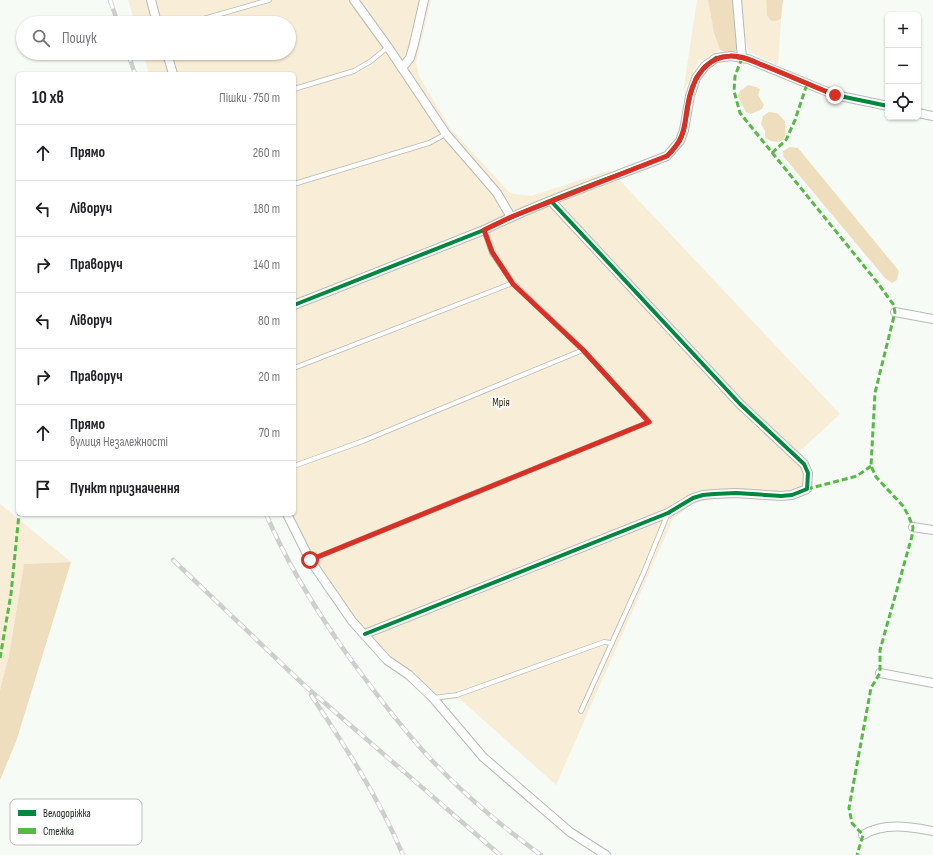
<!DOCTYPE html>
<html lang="uk">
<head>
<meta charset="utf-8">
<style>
  :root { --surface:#fff; --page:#f6f6f6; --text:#202124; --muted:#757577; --line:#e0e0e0 }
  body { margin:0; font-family:"Sofia Sans Condensed",sans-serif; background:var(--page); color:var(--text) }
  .controls { position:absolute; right:12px; top:12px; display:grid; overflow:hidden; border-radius:6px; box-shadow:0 1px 3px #0004 }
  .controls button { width:36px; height:36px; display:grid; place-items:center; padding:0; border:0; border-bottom:1px solid var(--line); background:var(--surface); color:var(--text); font:20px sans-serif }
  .stop { position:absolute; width:12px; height:12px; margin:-9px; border:3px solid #d93025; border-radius:50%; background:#fff }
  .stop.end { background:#d93025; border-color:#fff; box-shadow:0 1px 4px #0008 }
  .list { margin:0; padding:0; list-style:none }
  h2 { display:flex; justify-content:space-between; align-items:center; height:52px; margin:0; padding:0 16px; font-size:17px }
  h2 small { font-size:13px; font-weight:400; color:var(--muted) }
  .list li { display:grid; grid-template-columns:26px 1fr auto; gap:12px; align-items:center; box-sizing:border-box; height:56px; padding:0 16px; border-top:1px solid var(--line) }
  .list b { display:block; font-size:15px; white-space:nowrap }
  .list p { margin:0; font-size:13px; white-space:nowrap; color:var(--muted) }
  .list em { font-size:13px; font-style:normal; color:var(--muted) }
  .icon { flex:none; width:22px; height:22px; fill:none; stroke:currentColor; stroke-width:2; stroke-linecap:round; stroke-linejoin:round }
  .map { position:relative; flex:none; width:933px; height:855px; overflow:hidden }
  .search { position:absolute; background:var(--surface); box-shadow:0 1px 3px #0004; left:16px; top:16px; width:280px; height:44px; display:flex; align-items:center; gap:10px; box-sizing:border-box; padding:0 14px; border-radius:22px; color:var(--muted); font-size:15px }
  .panel { position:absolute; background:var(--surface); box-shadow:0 1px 3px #0004; left:16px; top:72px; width:280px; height:444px; border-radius:6px }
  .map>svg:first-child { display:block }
  .green { fill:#f8edd6 }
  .forest { fill:#efdebd }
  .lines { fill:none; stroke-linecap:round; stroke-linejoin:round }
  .service-casing { stroke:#b4bbb5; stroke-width:5.5 }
  .minor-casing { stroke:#b4bbb5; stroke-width:10 }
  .service { stroke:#fefefe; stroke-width:4 }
  .minor { stroke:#fefefe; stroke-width:8 }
  .rail-casing { stroke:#cccfcc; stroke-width:4.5 }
  .rail { stroke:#fff; stroke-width:3; stroke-dasharray:9; stroke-linecap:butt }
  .quiet { stroke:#58b947; stroke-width:3; stroke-dasharray:6 3; stroke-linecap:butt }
  .cycleway-casing { stroke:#fff; stroke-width:6 }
  .cycleway { stroke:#00873e; stroke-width:4 }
  .route { stroke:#d93025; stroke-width:5 }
  .labels { text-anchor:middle; stroke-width:4; stroke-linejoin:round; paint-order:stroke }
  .park-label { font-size:11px; fill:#3a2b12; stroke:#fff }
  .key { fill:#fff; stroke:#bcbfbc; stroke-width:1 }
  .key-label { font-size:11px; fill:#202a21 }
</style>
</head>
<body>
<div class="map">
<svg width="933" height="855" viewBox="0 0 933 855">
  <rect width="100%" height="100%" fill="#f6fbf6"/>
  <g class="green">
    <path d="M 128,0 L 431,0 L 416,63 L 419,76 L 450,128 L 510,193 L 531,196 L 610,170 L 840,414 L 799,452 C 814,467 814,471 809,492 L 793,499 L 768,500 L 736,498 L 713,499 L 693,503 L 673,519 L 556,785 L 460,699 L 430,701 L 411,683 L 385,664 L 349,624 L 284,514 L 294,514 L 294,74 L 149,74 L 143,53 L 289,53 L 289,23 L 135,23 Z"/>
    <polygon points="697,0 708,0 714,33 720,50 699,61 683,93"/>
    <polygon points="741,0 766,0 767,16 770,21 776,21 781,19 778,65 749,52 743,33"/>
    <polygon points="0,504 71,562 24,564 9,655 0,690"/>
  </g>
  <g class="forest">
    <polygon points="708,0 734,0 738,48 735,52 725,52 720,50 714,33"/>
    <polygon points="766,0 783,0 781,19 776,21 771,21 767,16"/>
    <polygon points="748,85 756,87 760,89 758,95 764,105 762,109 751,114 746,112 738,96 740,91"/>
    <path d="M 769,112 L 777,113 L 785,121 L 785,135 L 784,140 C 777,143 772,142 765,138 L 765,131 L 761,124 L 763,116 Z"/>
    <polygon points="790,147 798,148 899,271 897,280 892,283 885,278 783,156 783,151"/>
    <polygon points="71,562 17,739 0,780 0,690 9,655 24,564"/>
  </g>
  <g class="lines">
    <g class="service-casing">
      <g id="service">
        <polyline points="189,23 269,0"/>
        <polyline points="294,89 354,71 371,61 388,47"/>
        <polyline points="294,184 429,143 446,134"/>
        <polyline points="294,368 513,283"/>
        <polyline points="294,466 363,441 583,350"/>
        <polyline points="310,560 649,422 583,350 513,283 492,253 484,230"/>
        <polyline points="433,698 457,695 604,642 612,643"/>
        <polyline points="581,711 644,572 668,513"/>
      </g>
    </g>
    <g class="minor-casing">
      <g id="minor">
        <polyline points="151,0 157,23"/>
        <polyline points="354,0 388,47 446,134 497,193 511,217"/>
        <polyline points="737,0 742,58"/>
        <polyline points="167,53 173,74"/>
        <polyline points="402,68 410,58 414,44 424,0"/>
        <polyline points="918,113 933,116"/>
        <path d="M 294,305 L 484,230 C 543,201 606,180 667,156 L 680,141 L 684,130 L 690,96 L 696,78 L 705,66 L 716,58 L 731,56 L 748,59 L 835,95 L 888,106"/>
        <polyline points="895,312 933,319"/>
        <polyline points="287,514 310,560 352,621 387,660 409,675 433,698 483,757 570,832 606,855"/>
        <polyline points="913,527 933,530"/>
        <polyline points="365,634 668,513 693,498 703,495 714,494 736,493 781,496 792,495 807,489 808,473 804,464 740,404 551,201"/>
        <polyline points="880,673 933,683"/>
        <path d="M 863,835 C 885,822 910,827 933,831"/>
      </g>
    </g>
    <use href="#service" class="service"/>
    <use href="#minor" class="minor"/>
    <g class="rail-casing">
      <g id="rail">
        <polyline points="110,0 118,23"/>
        <polyline points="128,53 135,74"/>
        <path d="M 266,514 C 287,563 314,607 344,650 C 367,682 391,714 417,744 C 452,784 497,823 541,855"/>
        <polyline points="173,560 304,685 500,855"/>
        <path d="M 311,695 C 345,746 379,798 403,855"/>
      </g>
    </g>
    <use href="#rail" class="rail"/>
    <g class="quiet">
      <polyline points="742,58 735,76 734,91 740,113 877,282 893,304 895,312 875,393 871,466 876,477 903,506 908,515 913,527 912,536 880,650 880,673 871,688 849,808 852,823 863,835 857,855"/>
      <polyline points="772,153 786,140 795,120 807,84"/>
      <polyline points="807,489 857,476 871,466"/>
      <polyline points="0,658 11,594 19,514"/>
    </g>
    <g class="cycleway-casing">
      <g id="cycleway">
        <path d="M 294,305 L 484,230 C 543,201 606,180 667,156 L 680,141 L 684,130 L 690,96 L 696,78 L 705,66 L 716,58 L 731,56 L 748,59 L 835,95 L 888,106"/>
        <polyline points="365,634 668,513 693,498 703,495 714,494 736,493 781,496 792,495 807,489 808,473 804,464 740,404 551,201"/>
      </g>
    </g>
    <use href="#cycleway" class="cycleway"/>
  </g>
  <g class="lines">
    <path class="route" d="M 310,560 L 649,422 L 583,350 L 513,284 L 492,252 L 484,230 L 511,217 L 667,156 C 689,135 683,121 690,95 C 695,75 708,57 730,56 C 742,55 754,62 765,66 C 788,75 812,86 835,95"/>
  </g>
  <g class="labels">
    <g class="park-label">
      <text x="501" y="406">Мрія</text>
    </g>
  </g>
  <rect x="10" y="799" width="132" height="46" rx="6" class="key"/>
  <rect x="18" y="810" width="18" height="6" fill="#00873e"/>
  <rect x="18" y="828" width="18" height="6" fill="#58b947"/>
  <g class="key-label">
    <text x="43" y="817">Велодоріжка</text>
    <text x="43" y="835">Стежка</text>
  </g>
</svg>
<div class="controls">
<button>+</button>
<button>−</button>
<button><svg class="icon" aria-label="locate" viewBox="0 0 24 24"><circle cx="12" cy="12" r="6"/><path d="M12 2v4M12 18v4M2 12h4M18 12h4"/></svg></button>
</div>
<div class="stop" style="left:310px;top:560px"></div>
<div class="stop end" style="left:835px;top:95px"></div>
<div class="search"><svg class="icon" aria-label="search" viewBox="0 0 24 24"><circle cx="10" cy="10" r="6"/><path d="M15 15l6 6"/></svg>Пошук</div>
<section class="panel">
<h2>10 хв<small>Пішки · 750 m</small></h2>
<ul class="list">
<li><svg class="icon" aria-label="ahead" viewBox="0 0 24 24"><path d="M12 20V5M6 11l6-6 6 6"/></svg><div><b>Прямо</b></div><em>260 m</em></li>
<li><svg class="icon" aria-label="left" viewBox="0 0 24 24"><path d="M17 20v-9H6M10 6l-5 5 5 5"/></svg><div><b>Ліворуч</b></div><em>180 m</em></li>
<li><svg class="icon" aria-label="right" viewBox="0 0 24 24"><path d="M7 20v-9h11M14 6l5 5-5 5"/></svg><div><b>Праворуч</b></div><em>140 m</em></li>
<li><svg class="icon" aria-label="left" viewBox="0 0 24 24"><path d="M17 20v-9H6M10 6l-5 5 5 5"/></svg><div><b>Ліворуч</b></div><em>80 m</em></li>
<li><svg class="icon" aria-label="right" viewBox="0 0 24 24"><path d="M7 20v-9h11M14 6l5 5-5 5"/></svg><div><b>Праворуч</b></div><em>20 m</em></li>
<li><svg class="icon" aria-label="ahead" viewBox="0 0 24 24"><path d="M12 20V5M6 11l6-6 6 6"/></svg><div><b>Прямо</b><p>вулиця Незалежності</p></div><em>70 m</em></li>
<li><svg class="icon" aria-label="arrive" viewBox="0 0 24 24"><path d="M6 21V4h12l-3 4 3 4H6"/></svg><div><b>Пункт призначення</b></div></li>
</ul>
</section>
</div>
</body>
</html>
